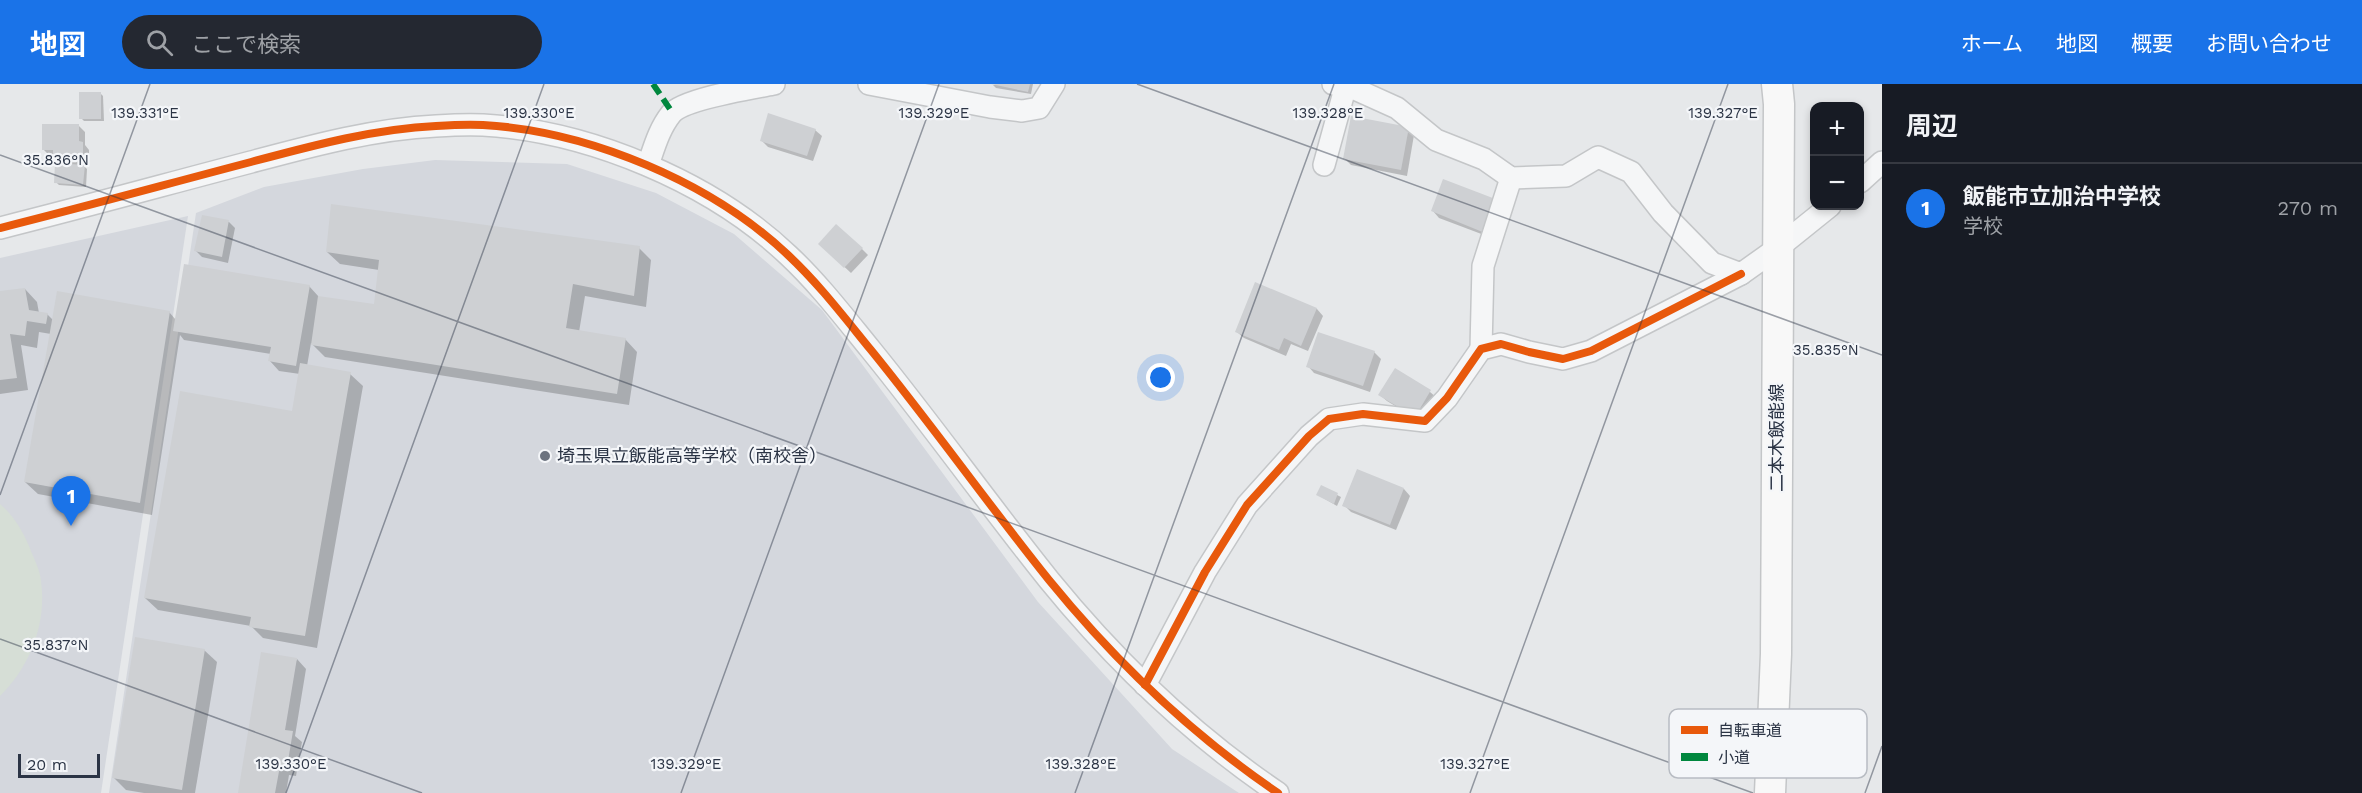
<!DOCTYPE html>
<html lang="ja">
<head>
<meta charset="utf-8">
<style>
  :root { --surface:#171b24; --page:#242831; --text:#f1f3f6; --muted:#9ea1a6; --line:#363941; --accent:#1a73e8 }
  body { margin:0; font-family:"Work Sans","Noto Sans JP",sans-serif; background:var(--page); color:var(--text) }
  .controls { position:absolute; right:18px; top:18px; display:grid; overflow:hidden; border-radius:12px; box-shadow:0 3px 9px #0003 }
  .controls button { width:54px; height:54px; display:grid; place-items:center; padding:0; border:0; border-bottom:2px solid var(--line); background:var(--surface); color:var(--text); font:30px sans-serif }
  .scale { position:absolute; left:18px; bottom:15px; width:82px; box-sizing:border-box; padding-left:6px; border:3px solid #2b3445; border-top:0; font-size:16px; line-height:21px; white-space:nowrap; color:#2b3445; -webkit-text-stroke:4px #f4f6f9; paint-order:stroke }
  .you { position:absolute; left:1161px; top:294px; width:21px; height:21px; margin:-15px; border:4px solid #fff; border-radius:50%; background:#1a73e8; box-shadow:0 0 0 9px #1a73e833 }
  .badge { display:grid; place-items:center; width:39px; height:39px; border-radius:50%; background:var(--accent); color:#fff; font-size:20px; font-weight:700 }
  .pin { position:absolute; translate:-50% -50px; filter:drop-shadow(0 2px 3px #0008) }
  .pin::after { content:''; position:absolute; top:32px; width:21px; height:18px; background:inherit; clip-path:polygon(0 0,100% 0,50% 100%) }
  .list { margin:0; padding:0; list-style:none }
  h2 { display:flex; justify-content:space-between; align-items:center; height:78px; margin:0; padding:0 24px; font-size:26px }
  h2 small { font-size:20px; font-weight:400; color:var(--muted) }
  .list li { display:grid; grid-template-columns:39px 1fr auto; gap:18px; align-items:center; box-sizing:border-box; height:90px; padding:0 24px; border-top:2px solid var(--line) }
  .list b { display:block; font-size:22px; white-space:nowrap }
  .list p { margin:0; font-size:20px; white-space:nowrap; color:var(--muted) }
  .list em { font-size:20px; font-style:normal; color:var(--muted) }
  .icon { flex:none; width:33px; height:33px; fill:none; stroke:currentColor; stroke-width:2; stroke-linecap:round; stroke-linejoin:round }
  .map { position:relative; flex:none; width:1882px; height:709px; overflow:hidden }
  header { display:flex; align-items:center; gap:36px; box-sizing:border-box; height:84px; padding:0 30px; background:var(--accent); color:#fff }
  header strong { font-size:28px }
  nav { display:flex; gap:33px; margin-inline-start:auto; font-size:21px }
  .search { width:420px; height:54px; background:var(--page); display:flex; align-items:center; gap:15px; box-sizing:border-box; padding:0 21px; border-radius:33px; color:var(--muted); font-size:22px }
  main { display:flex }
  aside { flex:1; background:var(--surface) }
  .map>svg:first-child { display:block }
  .built { fill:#d4d7dd }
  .green { fill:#d6ded6 }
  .shadow { fill:#0003 }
  .building { fill:#ced0d3 }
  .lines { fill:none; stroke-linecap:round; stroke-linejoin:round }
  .street-casing { stroke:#c4c6c8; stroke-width:24 }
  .secondary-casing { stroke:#c4c6c8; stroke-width:33 }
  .street { stroke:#f5f6f7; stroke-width:21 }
  .secondary { stroke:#f8f8f8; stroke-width:30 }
  .quiet { stroke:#00873e; stroke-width:6; stroke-dasharray:12 6; stroke-linecap:butt }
  .cycleway-casing { stroke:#f4f6f9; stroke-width:11 }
  .cycleway { stroke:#e8590c; stroke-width:8 }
  .ticks { fill:none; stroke:#2b3445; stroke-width:1.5; stroke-opacity:0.45 }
  .poi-dot { fill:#6c737f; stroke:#f4f6f9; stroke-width:2 }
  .labels { text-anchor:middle; stroke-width:4.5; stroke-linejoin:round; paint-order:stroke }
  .street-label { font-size:18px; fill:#2b3445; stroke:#f4f6f9 }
  .poi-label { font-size:18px; fill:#2b3445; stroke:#f4f6f9; text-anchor:start }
  .key { fill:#f4f6f9; stroke:#b8bcc3; stroke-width:1.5 }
  .key-label { font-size:16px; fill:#2b3445 }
  .ticks-label { font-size:15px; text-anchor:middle; fill:#2b3445; stroke:#f4f6f9; stroke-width:4.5; stroke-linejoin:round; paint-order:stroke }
</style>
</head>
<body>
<header>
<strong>地図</strong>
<div class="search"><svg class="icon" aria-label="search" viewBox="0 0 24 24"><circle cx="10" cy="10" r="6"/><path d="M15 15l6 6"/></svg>ここで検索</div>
<nav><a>ホーム</a><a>地図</a><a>概要</a><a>お問い合わせ</a></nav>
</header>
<main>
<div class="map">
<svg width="1882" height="709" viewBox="0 0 1882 709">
  <rect width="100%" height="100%" fill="#e6e8ea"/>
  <g class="built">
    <polygon points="435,76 567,80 656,109 734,150 822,226 1038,518 1172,665 1239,709 109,709 196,129 264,103 363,85"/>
    <polygon points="188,132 101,709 0,709 0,174"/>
  </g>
  <path class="green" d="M 0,420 C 14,432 22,446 29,462 C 33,473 40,485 41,497 C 47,539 30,583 0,612 Z"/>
  <g class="shadow">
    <polygon points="1033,0 1031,10 996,4 993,1"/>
    <polygon points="100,9 103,12 104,37 84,37 81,34"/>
    <polygon points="78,41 85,48 85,61 89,66 89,80 82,80 87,85 86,103 59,101 56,98 62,81 55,72 50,72 43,65"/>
    <polygon points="1408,45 1414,51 1407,92 1351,81 1345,75"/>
    <polygon points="815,46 822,52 813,77 768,63 761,56"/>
    <polygon points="1503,124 1492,154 1439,134 1433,127"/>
    <polygon points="203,132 229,138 235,144 228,179 202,173 196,167"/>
    <polygon points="820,160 862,165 868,171 851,189"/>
    <polygon points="639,164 651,176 646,223 585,212 579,248 625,255 637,268 629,321 325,273 311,259 307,282 350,290 363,302 317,564 263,554 251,542 158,526 145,514 293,329 300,290 279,287 270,277 271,270 184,256 180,251 152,431 38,410 25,398 51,250 39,248 37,264 21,261 28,306 0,310 0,209 25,205 37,218 39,229 47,230 54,237 169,228 176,236 309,202 319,213 376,221 379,186 340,180 327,168"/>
    <polygon points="1256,200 1317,225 1323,232 1308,267 1291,260 1286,272 1244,254 1237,248"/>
    <polygon points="1374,268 1381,275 1370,308 1314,289 1308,282"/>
    <polygon points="1395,286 1430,308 1437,314 1422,338 1387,317 1380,311"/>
    <polygon points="1321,403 1341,413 1337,422 1318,411"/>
    <polygon points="1404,405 1410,412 1396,446 1351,428 1344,421"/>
    <polygon points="204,566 217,578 195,709 144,709 126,706 114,694"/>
    <polygon points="297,575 306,585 295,652 302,658 296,692 289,691 286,709 239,709"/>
  </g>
  <g class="building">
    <polygon points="991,0 1030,0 1028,8"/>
    <rect x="79" y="8" width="22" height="27"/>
    <polygon points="768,29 816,45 807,72 760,57"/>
    <polygon points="1351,32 1409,43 1401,86 1343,75"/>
    <polygon points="42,40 79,40 79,57 83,58 83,74 53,74 53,66 42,66"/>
    <polygon points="55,79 85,81 83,101 54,99"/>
    <polygon points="1443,95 1498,116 1485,149 1431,127"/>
    <polygon points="331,120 640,162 634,212 573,200 566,244 626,254 617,310 311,261 318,212 374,220 379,176 326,168"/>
    <polygon points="202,131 229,136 222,173 194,167"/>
    <polygon points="836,140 863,164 844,184 818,160"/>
    <polygon points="184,180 310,201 296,282 268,277 271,263 173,247"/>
    <polygon points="1255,198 1317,224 1301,262 1284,254 1279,266 1235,248"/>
    <polygon points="25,204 29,226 48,229 46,240 27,237 25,252 10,250 17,294 0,296 0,207"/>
    <polygon points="57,207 170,227 140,419 24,398"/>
    <polygon points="1318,248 1375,267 1363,302 1306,283"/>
    <polygon points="300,279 351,288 305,552 249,543 251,533 144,514 180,307 292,327"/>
    <polygon points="1395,284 1431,306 1415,333 1378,311"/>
    <polygon points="1357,385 1404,404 1390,441 1342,422"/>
    <polygon points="1321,401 1338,409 1334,420 1316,411"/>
    <polygon points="135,553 205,565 182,706 112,694"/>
    <polygon points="261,568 297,574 285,646 293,647 287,683 280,682 275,709 238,709"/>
  </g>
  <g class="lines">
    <g class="street-casing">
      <g id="street">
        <polyline points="869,0 990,23 1022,27 1039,24 1054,0"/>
        <polyline points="1333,0 1346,1 1397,24 1436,56 1484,75 1511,94 1566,92 1598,73 1631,88 1663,129 1712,179 1741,190 1779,163 1830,122"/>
        <path d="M 648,81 C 654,64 659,45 671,30 C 683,15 753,4 774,0"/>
        <polyline points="1324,81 1346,1"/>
        <polyline points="1860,98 1882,78"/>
        <path d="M 0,144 C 84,123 167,100 251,78 C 311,62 373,45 436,42 C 451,41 467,40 483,41 C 589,47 711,98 788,171 C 819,200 844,233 871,266 C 932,341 988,420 1049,496 C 1115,577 1191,650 1278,709"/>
        <polyline points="1481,265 1483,182 1511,94"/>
        <polyline points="1145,601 1205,488 1247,421 1309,352 1329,335 1363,330 1425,337 1447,314 1481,265 1501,260 1529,268 1563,275 1591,267 1741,190"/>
      </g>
    </g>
    <g class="secondary-casing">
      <polyline id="secondary" points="1770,709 1776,570 1779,20 1777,0"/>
    </g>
    <use href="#street" class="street"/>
    <use href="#secondary" class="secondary"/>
    <polyline class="quiet" points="653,0 672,28"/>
    <g class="cycleway-casing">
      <g id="cycleway">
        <path d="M 0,144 C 84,123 167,100 251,78 C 311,62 373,45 436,42 C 451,41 467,40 483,41 C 589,47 711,98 788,171 C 819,200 844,233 871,266 C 932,341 988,420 1049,496 C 1115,577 1191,650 1278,709"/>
        <polyline points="1145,601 1205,488 1247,421 1309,352 1329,335 1363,330 1425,337 1447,314 1481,265 1501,260 1529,268 1563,275 1591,267 1741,190"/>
      </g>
    </g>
    <use href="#cycleway" class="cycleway"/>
  </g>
  <path class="ticks" d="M 1137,0 L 1882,271M 0,71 L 1753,709M 0,411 L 150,0M 0,555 L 422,709M 286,709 L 544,0M 681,709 L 939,0M 1075,709 L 1334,0M 1470,709 L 1728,0M 1865,709 L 1882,662"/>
  <circle class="poi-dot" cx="545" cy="372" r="6"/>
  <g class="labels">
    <g class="street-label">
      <text transform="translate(1777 354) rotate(-90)" y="6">二本木飯能線</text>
    </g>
    <g class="poi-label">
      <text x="557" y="378">埼玉県立飯能高等学校（南校舎）</text>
    </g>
  </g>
  <rect x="1669" y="625" width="198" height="69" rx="9" class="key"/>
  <rect x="1681" y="642" width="27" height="8" fill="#e8590c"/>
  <rect x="1681" y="669" width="27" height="8" fill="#00873e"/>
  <g class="key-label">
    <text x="1718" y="652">自転車道</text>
    <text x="1718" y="679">小道</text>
  </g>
  <g class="ticks-label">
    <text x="539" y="34">139.330°E</text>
    <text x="1328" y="34">139.328°E</text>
    <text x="1723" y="34">139.327°E</text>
    <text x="145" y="34">139.331°E</text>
    <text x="934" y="34">139.329°E</text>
    <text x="56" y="81">35.836°N</text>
    <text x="1826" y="271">35.835°N</text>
    <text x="56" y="566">35.837°N</text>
    <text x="291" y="685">139.330°E</text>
    <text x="686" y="685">139.329°E</text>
    <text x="1081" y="685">139.328°E</text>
    <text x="1475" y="685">139.327°E</text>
  </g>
</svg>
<div class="controls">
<button>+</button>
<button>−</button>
</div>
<div class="scale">20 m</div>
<div class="you"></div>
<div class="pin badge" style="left:71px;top:442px">1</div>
</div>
<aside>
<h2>周辺<small></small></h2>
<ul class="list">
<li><span class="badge">1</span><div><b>飯能市立加治中学校</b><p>学校</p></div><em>270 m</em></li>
</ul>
</aside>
</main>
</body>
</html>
